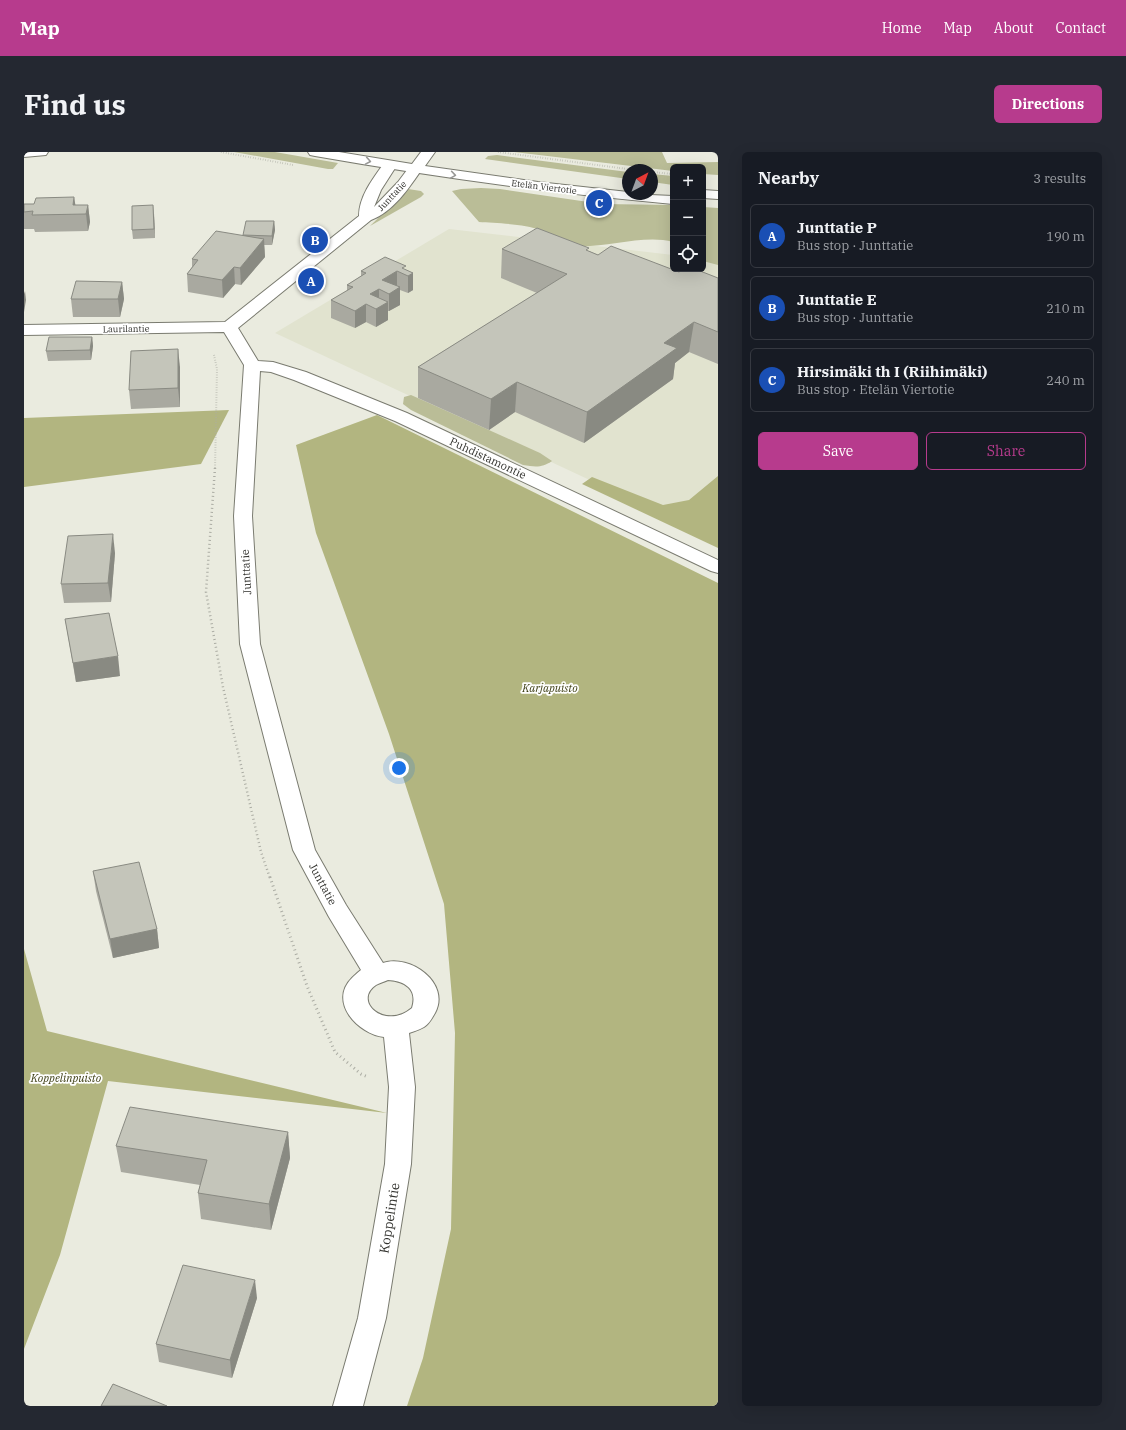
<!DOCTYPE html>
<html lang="en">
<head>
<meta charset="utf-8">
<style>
  :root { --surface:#171b24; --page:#242831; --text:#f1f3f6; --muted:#9ea1a6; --line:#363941; --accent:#b73b8d }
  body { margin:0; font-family:"IBM Plex Serif",serif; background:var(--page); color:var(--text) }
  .controls { position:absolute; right:12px; top:12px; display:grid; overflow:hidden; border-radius:6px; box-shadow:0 4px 16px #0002 }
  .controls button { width:36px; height:36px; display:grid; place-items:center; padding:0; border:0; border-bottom:1px solid var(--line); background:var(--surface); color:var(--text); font:20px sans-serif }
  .compass { position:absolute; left:598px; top:12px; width:36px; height:36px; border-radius:50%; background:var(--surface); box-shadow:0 4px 16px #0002; rotate:41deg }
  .you { position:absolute; left:375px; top:616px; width:14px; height:14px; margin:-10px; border:3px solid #fff; border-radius:50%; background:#1a73e8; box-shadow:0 0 0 6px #1a73e833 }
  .badge { display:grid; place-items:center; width:26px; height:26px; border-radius:50%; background:var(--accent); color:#fff; font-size:13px; font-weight:700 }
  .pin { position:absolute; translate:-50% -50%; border:2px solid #fff; box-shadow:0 1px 4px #0006 }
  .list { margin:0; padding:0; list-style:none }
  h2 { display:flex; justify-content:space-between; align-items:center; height:52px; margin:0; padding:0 16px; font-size:17px }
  h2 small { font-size:13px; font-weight:400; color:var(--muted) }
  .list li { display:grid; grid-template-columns:26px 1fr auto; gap:12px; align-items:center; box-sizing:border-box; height:64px; margin:0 8px 8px; padding:0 8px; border:1px solid var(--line); border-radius:6px }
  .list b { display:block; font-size:15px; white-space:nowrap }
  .list p { margin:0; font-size:13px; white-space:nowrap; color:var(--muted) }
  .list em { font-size:13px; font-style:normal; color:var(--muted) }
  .actions { display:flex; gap:8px; padding:12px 16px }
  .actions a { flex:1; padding:9px 0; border:1px solid var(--accent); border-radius:6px; text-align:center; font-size:14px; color:var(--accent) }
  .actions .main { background:var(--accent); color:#fff }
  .icon { flex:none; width:22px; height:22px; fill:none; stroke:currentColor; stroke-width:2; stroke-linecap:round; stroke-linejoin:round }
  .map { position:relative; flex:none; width:694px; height:1254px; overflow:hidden; border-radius:6px }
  header { display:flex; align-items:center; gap:24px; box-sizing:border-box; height:56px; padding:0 20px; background:var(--accent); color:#fff }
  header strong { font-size:19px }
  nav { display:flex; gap:22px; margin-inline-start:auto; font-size:14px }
  .intro { display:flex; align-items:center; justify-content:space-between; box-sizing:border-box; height:96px; padding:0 24px }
  h1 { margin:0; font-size:28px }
  .button { padding:10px 18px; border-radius:6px; background:var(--accent); color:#fff; font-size:14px; font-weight:700 }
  main { display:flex; gap:24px; padding:0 24px }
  aside { flex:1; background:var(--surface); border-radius:6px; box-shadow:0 4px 16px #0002 }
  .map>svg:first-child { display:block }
  .built { fill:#e1e3cf }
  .green { fill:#babd97 }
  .forest { fill:#b2b580 }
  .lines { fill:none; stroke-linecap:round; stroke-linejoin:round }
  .street-casing { stroke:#7a7b70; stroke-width:2 }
  .secondary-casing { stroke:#7a7b70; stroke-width:2 }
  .path-far2 { stroke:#acada4; stroke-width:2; stroke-dasharray:0.5 2; stroke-linecap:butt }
  .path-far1 { stroke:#acada4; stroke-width:2.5; stroke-dasharray:1 3; stroke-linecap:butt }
  .path { stroke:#acada4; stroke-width:3; stroke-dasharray:1 3.5; stroke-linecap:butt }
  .street { fill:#fff; fill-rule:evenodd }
  .secondary { fill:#fff; fill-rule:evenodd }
  .wall { fill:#a9a9a0 }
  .shaded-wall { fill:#898a82 }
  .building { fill:#c4c5ba; stroke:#898a82 }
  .oneway { stroke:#989896 }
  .labels { text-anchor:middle; stroke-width:3.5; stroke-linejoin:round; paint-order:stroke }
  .far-street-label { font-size:9px; fill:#31312d; stroke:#fff }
  .street-label { font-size:11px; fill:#31312d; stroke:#fff }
  .park-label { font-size:11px; font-style:italic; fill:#3d3e14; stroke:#fff }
  .near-street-label { font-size:13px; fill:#31312d; stroke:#fff }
</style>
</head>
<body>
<header>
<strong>Map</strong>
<nav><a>Home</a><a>Map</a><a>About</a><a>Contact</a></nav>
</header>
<div class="intro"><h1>Find us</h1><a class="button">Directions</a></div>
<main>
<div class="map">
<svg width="694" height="1254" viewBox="0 0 694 1254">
  <rect width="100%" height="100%" fill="#eaebdf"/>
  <polygon class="built" points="425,77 649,103 649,117 679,117 679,106 694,108 694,388 251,181"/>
  <g class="green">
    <polygon points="210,0 251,0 314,11 309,17 304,17"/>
    <polygon points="490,0 638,0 643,11 694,10 694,23 679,22 679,15 649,15 649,19"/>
    <polygon points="473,3 604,20 604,27 461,7 464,4"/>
    <polygon points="628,22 649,24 649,33 628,30"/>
    <path d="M 457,36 L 476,37 L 578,52 L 649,53 L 649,90 C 619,82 580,97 548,94 C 537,93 526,82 516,78 C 502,72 471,71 455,70 L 428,39 L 437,37 Z"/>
    <polygon points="384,37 397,39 400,42 397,45 346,74"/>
    <polygon points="679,55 694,56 694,113 679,109"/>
    <path d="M 387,243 L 516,301 L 528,309 C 518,316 511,315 499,313 L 387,258 L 379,252 L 380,245 Z"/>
  </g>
  <g class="forest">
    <polygon points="205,258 177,312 0,335 0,266"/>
    <polygon points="353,263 694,431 694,1254 383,1254 399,1206 427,1077 431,881 420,752 365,582 292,381 272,293"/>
    <polygon points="694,324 694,396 558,332 568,325 639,353 665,348"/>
    <polygon points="0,797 23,879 363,961 84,929 36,1103 0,1197"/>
  </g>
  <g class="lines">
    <g class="street-casing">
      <g id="street">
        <polygon points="0,0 24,0 22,3 0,5"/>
        <path d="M 366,9 L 371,10 L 373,13 L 357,38 L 350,55 L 374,30 L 386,14 L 391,13 L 396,14 L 398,17 C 385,36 369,60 347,68 L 214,176 L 234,209 L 249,210 L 282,220 L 383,261 L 694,408 L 694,421 L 687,419 L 371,269 L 270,228 L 247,220 L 236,219 L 228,364 L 236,492 L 291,698 L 322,753 L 359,811 C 386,802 427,831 411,861 C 408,866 405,872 400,875 C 395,878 390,879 385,881 L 391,935 L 387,1012 L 362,1166 L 339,1254 L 309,1254 L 334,1166 L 361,1012 L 365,935 L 360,885 C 334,882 304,850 328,826 C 331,823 334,820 337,818 L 305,765 L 269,698 L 216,492 L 210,364 L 220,213 L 200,180 L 0,183 L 0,173 L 201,170 L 335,64 C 335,44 350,25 361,10 ZM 364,828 C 381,829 394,837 388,856 C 361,879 328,849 352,833 C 355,831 360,830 364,828 Z"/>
      </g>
    </g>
    <g class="secondary-casing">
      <g id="secondary">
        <path d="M 284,0 L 315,0 L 388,12 L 397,0 L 411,0 L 401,14 L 514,30 L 604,40 L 604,42 L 649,44 L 649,52 C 529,41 410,25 291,4 L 286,3 Z"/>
        <polygon points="679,38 694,39 694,47 679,46"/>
      </g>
    </g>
    <g class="path-far2">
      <polyline points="197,0 269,13"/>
      <polyline points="474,0 611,18"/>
      <polyline points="628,20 649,22"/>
      <polyline points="190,203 193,217 191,317"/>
    </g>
    <polyline class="path-far1" points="191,316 182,440 199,535 237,700 246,726"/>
    <polyline class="path" points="246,725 283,834 311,900 337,922 344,925"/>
    <use href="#street" class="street"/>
    <use href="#secondary" class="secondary"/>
  </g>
  <g class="wall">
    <polygon points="50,45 51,53 64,53 66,70 64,79 11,80 10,77 0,77 0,52 10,52"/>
    <polygon points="130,62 131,86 109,87 108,78"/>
    <polygon points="250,69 251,78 248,93 240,93 241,105 217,133 211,132 199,146 164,140 163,122 168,115 168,107"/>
    <polygon points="478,97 565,99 574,103 655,120 694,126 694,212 665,200 651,211 649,227 560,291 491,260 465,278 394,246 394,215 513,141 477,126"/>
    <polygon points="382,118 389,121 389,138 384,141 376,138 376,153 365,159 364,159 364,168 352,175 342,170 331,176 307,166 307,148 323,139 323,133 337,124 337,119"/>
    <polygon points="98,130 100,147 96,165 49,165 47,147"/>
    <polygon points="68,185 69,194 67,208 24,209 22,199"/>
    <polygon points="156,215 156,255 107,257 105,238"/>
    <polygon points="91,401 87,450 40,451 37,432"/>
    <polygon points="41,467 96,524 52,530"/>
    <polygon points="69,719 133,777 135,796 89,806 72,739"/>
    <polygon points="264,980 266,1006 247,1078 177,1067 174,1041 176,1033 97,1020 92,994"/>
    <polygon points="233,1146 208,1226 135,1210 132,1192"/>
  </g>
  <g class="shaded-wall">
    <polygon points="50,45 53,62 49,53"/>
    <polygon points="64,53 66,70 64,79 62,62"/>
    <polygon points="129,53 130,62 131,86 130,77"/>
    <polygon points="250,69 251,78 248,93 248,84"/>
    <polygon points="240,87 241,105 217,133 216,116"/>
    <polygon points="210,115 211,132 199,146 198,128"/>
    <polygon points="373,119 373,137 358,128"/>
    <polygon points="389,121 389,138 384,141 384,124"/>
    <polygon points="98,130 100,147 96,165 94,147"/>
    <polygon points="376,135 376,153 365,159 365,142"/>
    <polygon points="355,137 355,155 346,142"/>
    <polygon points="1,139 2,148 0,160 0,142"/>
    <polygon points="364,150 364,168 352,175 352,157"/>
    <polygon points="342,152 342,170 331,176 331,159"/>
    <polygon points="670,170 665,200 651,211 649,227 560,291 563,260 640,191"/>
    <polygon points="68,185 69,194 67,208 66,198"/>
    <polygon points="154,197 156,215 156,255 154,236"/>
    <polygon points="493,230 491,260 465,278 467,247"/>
    <polygon points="89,382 91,401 87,450 84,431"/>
    <polygon points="94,504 96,524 52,530 49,511"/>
    <polygon points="133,777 135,796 89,806 86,787"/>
    <polygon points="264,980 266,1006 247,1078 245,1052"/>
    <polygon points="231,1128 233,1146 208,1226 206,1208"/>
  </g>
  <g class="building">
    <polygon points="50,45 49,53 64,53 62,62 8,63 9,59 0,60 0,52 10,52 12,46"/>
    <polygon points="129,53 130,77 108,78 108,54"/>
    <polygon points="222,69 250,69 248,84 219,83"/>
    <polygon points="513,76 565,96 562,98 574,103 587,94 655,120 660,117 671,117 694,126 694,180 670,170 640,191 653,196 563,260 493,230 467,247 394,215 543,122 478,97"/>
    <polygon points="192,79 240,87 216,116 210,115 198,128 163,122 174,108 168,107"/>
    <polygon points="361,105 382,114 378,116 389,121 384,124 373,119 358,128 376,135 365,142 355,137 346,142 364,150 352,157 342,152 331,159 307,148 329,135 323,133 342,121 337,119"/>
    <polygon points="52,129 98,130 94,147 47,147"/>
    <polygon points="25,185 68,185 66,198 22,199"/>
    <polygon points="154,197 154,236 105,238 107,199"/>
    <polygon points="89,382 84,431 37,432 44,384"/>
    <polygon points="85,461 94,504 49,511 41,467"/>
    <polygon points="115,710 133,777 86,787 69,719"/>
    <polygon points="106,955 264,980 245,1052 174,1041 183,1008 92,994"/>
    <polygon points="159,1113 231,1128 206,1208 132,1192"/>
    <polygon points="89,1232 143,1254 77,1254"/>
  </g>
  <defs><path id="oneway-chevron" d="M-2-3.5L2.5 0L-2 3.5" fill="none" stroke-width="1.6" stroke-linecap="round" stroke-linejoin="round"/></defs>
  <g class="oneway">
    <use href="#oneway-chevron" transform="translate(344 9) rotate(10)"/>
    <use href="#oneway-chevron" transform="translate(429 23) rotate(9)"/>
  </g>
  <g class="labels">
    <g class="far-street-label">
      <text transform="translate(520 35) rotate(7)" y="3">Etelän Viertotie</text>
      <text transform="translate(368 44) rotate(-47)" y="3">Junttatie</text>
      <text transform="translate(102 177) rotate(-1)" y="3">Laurilantie</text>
    </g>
    <g class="street-label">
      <text transform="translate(464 306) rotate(25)" y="4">Puhdistamontie</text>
      <text transform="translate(222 420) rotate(-93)" y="4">Junttatie</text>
      <text transform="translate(299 732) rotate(62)" y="4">Junttatie</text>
    </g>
    <g class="park-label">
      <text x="526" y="540">Karjapuisto</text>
      <text x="42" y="930">Koppelinpuisto</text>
    </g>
    <g class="near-street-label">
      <text transform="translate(365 1066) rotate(-81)" y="5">Koppelintie</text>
    </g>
  </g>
</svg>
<div class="controls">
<button>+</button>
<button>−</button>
<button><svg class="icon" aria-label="locate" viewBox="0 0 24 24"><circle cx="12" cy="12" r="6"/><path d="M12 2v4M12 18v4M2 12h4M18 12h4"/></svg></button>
</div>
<svg class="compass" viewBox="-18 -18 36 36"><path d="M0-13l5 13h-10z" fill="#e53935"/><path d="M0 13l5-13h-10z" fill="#9ea1a6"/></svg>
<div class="you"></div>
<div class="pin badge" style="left:287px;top:129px;background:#1a4fb4">A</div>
<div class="pin badge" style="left:291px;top:88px;background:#1a4fb4">B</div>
<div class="pin badge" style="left:575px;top:51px;background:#1a4fb4">C</div>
</div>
<aside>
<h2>Nearby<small>3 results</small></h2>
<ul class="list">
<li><span class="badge" style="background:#1a4fb4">A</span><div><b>Junttatie P</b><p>Bus stop · Junttatie</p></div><em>190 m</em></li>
<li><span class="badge" style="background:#1a4fb4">B</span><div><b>Junttatie E</b><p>Bus stop · Junttatie</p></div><em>210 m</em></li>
<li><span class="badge" style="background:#1a4fb4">C</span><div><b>Hirsimäki th I (Riihimäki)</b><p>Bus stop · Etelän Viertotie</p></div><em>240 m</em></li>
</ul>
<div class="actions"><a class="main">Save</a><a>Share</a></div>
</aside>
</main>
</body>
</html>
